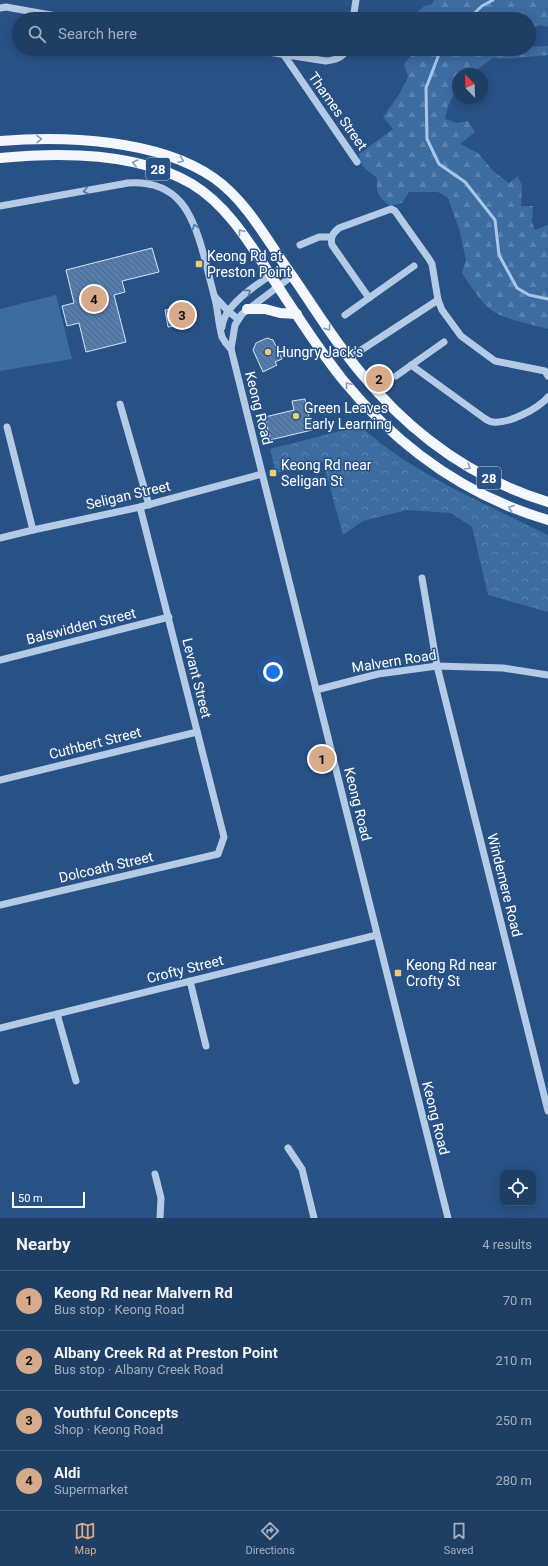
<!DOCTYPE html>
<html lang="en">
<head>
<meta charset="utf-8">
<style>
  :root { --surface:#1e3e64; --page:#26456a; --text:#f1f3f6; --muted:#a1aebf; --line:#3c5778; --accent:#d6ab8b }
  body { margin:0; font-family:Roboto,sans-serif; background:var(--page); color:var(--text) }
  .controls { position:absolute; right:12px; bottom:12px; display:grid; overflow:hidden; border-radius:8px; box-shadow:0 2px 10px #0003 }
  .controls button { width:36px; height:36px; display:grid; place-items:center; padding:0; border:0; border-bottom:1px solid var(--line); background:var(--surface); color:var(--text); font:20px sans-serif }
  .compass { position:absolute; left:452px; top:68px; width:36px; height:36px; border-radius:50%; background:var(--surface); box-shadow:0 2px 10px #0003; rotate:337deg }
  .scale { position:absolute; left:12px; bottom:10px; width:73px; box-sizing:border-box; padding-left:4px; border:2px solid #fff; border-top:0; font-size:11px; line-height:14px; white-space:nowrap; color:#fff; -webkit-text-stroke:3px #285285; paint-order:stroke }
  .you { position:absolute; left:273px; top:672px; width:14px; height:14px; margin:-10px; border:3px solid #fff; border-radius:50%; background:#1a73e8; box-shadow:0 0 0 6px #1a73e833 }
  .badge { display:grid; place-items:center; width:26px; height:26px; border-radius:50%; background:var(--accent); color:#111; font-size:13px; font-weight:700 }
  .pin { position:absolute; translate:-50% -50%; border:2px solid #fff; box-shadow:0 1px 4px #0006 }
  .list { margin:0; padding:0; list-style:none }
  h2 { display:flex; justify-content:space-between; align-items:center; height:52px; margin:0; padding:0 16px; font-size:17px }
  h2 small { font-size:13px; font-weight:400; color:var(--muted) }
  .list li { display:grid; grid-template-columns:26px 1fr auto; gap:12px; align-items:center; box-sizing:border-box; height:60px; padding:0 16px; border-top:1px solid var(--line) }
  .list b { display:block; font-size:15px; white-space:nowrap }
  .list p { margin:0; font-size:13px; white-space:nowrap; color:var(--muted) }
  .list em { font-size:13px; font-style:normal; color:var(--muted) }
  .icon { flex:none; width:22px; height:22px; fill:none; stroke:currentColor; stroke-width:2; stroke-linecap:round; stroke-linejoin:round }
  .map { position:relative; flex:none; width:548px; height:1218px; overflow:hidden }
  .search { position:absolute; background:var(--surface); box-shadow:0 2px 10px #0003; left:12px; right:12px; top:12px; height:44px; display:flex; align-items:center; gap:10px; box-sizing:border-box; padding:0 14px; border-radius:22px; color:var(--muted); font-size:15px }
  .sheet { height:292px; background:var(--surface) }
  nav { display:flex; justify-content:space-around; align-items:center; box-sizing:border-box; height:56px; border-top:1px solid var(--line); background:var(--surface); font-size:11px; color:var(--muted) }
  nav a { display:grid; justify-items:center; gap:2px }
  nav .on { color:var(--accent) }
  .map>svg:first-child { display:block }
  .grass { fill:#3d6ca1 }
  .forest { fill:url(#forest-firs) }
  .park { fill:url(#park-crowns) }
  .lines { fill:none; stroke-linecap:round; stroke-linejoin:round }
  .stream { stroke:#a7c6e8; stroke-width:3 }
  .building { fill:url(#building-back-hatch); stroke:#d6e5f6 }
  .minor { stroke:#b3cbe7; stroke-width:7 }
  .major { stroke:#f4f8fe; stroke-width:10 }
  .oneway { stroke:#849dbb }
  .oneway2 { stroke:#5276a2 }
  .poi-dot { fill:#efcb79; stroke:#285285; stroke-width:1.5 }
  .labels { text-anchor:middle; stroke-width:3; stroke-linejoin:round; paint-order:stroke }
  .shield { fill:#285285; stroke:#becbda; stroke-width:1 }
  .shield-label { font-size:13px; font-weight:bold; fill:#fff }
  .street-label { font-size:14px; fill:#fff; stroke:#285285 }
  .poi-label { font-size:14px; fill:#fff; stroke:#285285; text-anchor:start }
</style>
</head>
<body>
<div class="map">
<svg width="548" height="1218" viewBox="0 0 548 1218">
  <defs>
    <pattern id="forest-firs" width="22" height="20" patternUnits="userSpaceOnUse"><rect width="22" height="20" fill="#3d6ca1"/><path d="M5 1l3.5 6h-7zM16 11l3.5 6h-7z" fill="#5a82af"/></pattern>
    <pattern id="park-crowns" width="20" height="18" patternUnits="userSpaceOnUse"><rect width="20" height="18" fill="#3d6ca1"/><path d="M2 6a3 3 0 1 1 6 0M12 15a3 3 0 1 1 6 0" fill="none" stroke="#5a82af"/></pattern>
    <pattern id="building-back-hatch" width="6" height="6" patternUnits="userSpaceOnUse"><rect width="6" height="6" fill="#557eae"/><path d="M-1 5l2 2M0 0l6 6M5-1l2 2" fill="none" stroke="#516882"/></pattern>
  </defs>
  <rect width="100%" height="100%" fill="#285285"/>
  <polygon class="grass" points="56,295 72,359 0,371 0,309"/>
  <g class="forest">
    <polygon points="434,0 548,0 548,27 541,25 529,29 529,19 411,19 411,17 423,7 432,4"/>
    <path d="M 548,46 L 548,55 L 504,59 L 493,58 L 471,74 L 458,74 L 458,86 L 448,106 L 445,119 L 457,123 L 468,121 L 475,132 L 460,144 L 478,153 L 493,171 L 509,183 L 518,176 L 522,186 L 521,206 L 533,206 L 532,222 L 535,230 L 548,225 L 548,329 C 533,325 503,319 491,310 C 481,302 469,284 462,273 L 466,260 L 459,229 L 448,198 L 438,192 L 409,192 L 402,203 L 391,206 C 378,198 376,193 377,178 C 369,171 358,166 359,154 L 393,129 L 383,117 L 400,93 L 408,77 L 404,64 L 412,54 L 409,49 L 529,49 L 529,47 Z"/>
  </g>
  <path class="park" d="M 360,426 C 413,474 484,503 548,535 L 548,612 L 488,595 L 472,527 L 451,513 L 407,510 L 363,521 L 343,535 L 323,462 L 276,473 L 270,449 Z"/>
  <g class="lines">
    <g class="stream">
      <polyline points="468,19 482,6 493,0"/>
      <polyline points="441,49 426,88 427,139 439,164 465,182 495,220 499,255 517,288 529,295 548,299"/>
    </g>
  </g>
  <g class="building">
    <polygon points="152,248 159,272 122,281 125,292 114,295 126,342 86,352 79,323 67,326 62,306 74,303 66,270"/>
    <polygon points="184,307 187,320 181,321 182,325 168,327 165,310"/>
    <polygon points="267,338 273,340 282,359 275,362 277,365 263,372 253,350 256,343"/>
    <polygon points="305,399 312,430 270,440 265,417 294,410 292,401"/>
  </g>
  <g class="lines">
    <g class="minor">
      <polyline points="0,8 6,7 73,19"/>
      <polyline points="353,19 356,0"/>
      <path d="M 247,49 L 326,61 C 336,60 341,58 348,49"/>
      <polyline points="284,55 357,162"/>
      <path d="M 0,206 L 128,183 C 179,180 193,214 204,256 C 208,272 212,287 216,303 C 218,314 219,326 222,337 C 224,341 228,346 231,349 L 448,1218"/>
      <polyline points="300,245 319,237 331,237"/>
      <polyline points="215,297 228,311 238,319"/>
      <path d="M 369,298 L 332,245 C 330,237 333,233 339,228 L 391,209 L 395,211 L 429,259 L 432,264 L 438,300 L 442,310 L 461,336 L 495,361 L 545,371 L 548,376"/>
      <polyline points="345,315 414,266"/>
      <path d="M 222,327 C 224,302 266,279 285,266"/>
      <polyline points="231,349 235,325 242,314 292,276"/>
      <polyline points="349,358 438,300"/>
      <path d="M 411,365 L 484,418 C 487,420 490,422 493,422 C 508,424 538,409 548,397"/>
      <polyline points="396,376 444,342"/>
      <polyline points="120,404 149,505"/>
      <polyline points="7,427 33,530"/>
      <polyline points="0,538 33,530 140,507 262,474"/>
      <polyline points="422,578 437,666 548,1111"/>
      <polyline points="0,660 169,617"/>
      <polyline points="316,690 378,674 437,666 503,668 548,675"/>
      <polyline points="0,780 197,732"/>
      <polyline points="0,905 218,854 224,837 140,507"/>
      <polyline points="190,981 206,1046"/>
      <polyline points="57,1014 76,1081"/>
      <polyline points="0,1028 377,935"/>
      <polyline points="288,1148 302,1169 314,1218"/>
      <polyline points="155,1174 161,1198 160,1218"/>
    </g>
    <g class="major">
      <path d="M 0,141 C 66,136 158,139 214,178 C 245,200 265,236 286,267 C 311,302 333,340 361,373 C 410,433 473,479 548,502"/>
      <path d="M 0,158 C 61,152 138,152 192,184 C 230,207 253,249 277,285 C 298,317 319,350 343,380 C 397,446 466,496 548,520"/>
      <polyline points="247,309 265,309 280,313 297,314"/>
    </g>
  </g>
  <defs><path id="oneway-chevron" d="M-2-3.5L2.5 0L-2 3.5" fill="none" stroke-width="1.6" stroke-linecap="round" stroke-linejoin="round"/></defs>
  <g class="oneway">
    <use href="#oneway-chevron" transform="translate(39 139) rotate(-1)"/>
    <use href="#oneway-chevron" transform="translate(181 160) rotate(22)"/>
    <use href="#oneway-chevron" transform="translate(135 163) rotate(-168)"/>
    <use href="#oneway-chevron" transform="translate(241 232) rotate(-127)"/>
    <use href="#oneway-chevron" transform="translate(328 328) rotate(55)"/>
    <use href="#oneway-chevron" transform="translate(348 385) rotate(-130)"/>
    <use href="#oneway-chevron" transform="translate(468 467) rotate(31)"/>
    <use href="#oneway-chevron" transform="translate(511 508) rotate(-160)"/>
  </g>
  <g class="oneway2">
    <use href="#oneway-chevron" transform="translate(86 191) rotate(168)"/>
    <use href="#oneway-chevron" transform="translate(195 227) rotate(-109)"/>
    <use href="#oneway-chevron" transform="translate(248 292) rotate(-37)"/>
  </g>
  <g class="poi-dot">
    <rect x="195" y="260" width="8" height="8" rx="2"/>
    <circle cx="268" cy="352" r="4"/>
    <circle cx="296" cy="416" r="4"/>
    <rect x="269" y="469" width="8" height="8" rx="2"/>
    <rect x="394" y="969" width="8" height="8" rx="2"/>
  </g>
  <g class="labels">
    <g class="shield">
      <rect x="146" y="158" width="24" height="22" rx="3"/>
      <rect x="477" y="467" width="24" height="22" rx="3"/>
    </g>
    <g class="shield-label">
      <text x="158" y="174">28</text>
      <text x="489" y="483">28</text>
    </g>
    <g class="street-label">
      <text transform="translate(338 111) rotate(55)" y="5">Thames Street</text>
      <text transform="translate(259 408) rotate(76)" y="5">Keong Road</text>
      <text transform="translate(128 495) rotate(-13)" y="5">Seligan Street</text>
      <text transform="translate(81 626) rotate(-14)" y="5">Balswidden Street</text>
      <text transform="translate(394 661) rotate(-9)" y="5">Malvern Road</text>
      <text transform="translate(197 678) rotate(76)" y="5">Levant Street</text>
      <text transform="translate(95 743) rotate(-14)" y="5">Cuthbert Street</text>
      <text transform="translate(358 804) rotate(76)" y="5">Keong Road</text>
      <text transform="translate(106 867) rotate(-13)" y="5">Dolcoath Street</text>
      <text transform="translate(505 885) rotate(76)" y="5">Windemere Road</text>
      <text transform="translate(185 969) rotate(-14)" y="5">Crofty Street</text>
      <text transform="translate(436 1118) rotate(76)" y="5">Keong Road</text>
    </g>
    <g class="poi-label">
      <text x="207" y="261">Keong Rd at<tspan x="207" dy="16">Preston Point</tspan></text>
      <text x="276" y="357">Hungry Jack's</text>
      <text x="304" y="413">Green Leaves<tspan x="304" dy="16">Early Learning</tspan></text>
      <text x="281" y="470">Keong Rd near<tspan x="281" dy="16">Seligan St</tspan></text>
      <text x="406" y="970">Keong Rd near<tspan x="406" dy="16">Crofty St</tspan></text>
    </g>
  </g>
</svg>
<div class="controls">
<button><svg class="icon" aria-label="locate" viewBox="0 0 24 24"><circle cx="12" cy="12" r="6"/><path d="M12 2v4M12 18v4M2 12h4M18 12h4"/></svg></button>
</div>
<svg class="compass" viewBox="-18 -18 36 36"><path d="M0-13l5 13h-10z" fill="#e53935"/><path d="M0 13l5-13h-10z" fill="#a1aebf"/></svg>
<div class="scale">50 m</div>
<div class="you"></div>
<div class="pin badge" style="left:322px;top:759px">1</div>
<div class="pin badge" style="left:379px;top:379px">2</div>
<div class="pin badge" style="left:182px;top:315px">3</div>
<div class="pin badge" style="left:94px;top:299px">4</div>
<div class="search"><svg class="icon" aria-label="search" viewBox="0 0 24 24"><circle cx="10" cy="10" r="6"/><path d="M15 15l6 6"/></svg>Search here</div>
</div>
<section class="sheet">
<h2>Nearby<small>4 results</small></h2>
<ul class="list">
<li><span class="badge">1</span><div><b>Keong Rd near Malvern Rd</b><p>Bus stop · Keong Road</p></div><em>70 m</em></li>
<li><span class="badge">2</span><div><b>Albany Creek Rd at Preston Point</b><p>Bus stop · Albany Creek Road</p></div><em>210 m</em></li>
<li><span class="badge">3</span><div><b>Youthful Concepts</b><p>Shop · Keong Road</p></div><em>250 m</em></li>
<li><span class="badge">4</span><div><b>Aldi</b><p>Supermarket</p></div><em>280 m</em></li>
</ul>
</section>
<nav>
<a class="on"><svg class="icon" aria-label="map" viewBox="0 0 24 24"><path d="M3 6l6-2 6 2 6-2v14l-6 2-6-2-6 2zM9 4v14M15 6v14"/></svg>Map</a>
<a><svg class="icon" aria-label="directions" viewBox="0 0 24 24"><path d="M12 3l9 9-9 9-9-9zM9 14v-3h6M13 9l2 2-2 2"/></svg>Directions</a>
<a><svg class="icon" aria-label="saved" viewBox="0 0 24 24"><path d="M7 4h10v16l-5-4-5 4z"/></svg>Saved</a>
</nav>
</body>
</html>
